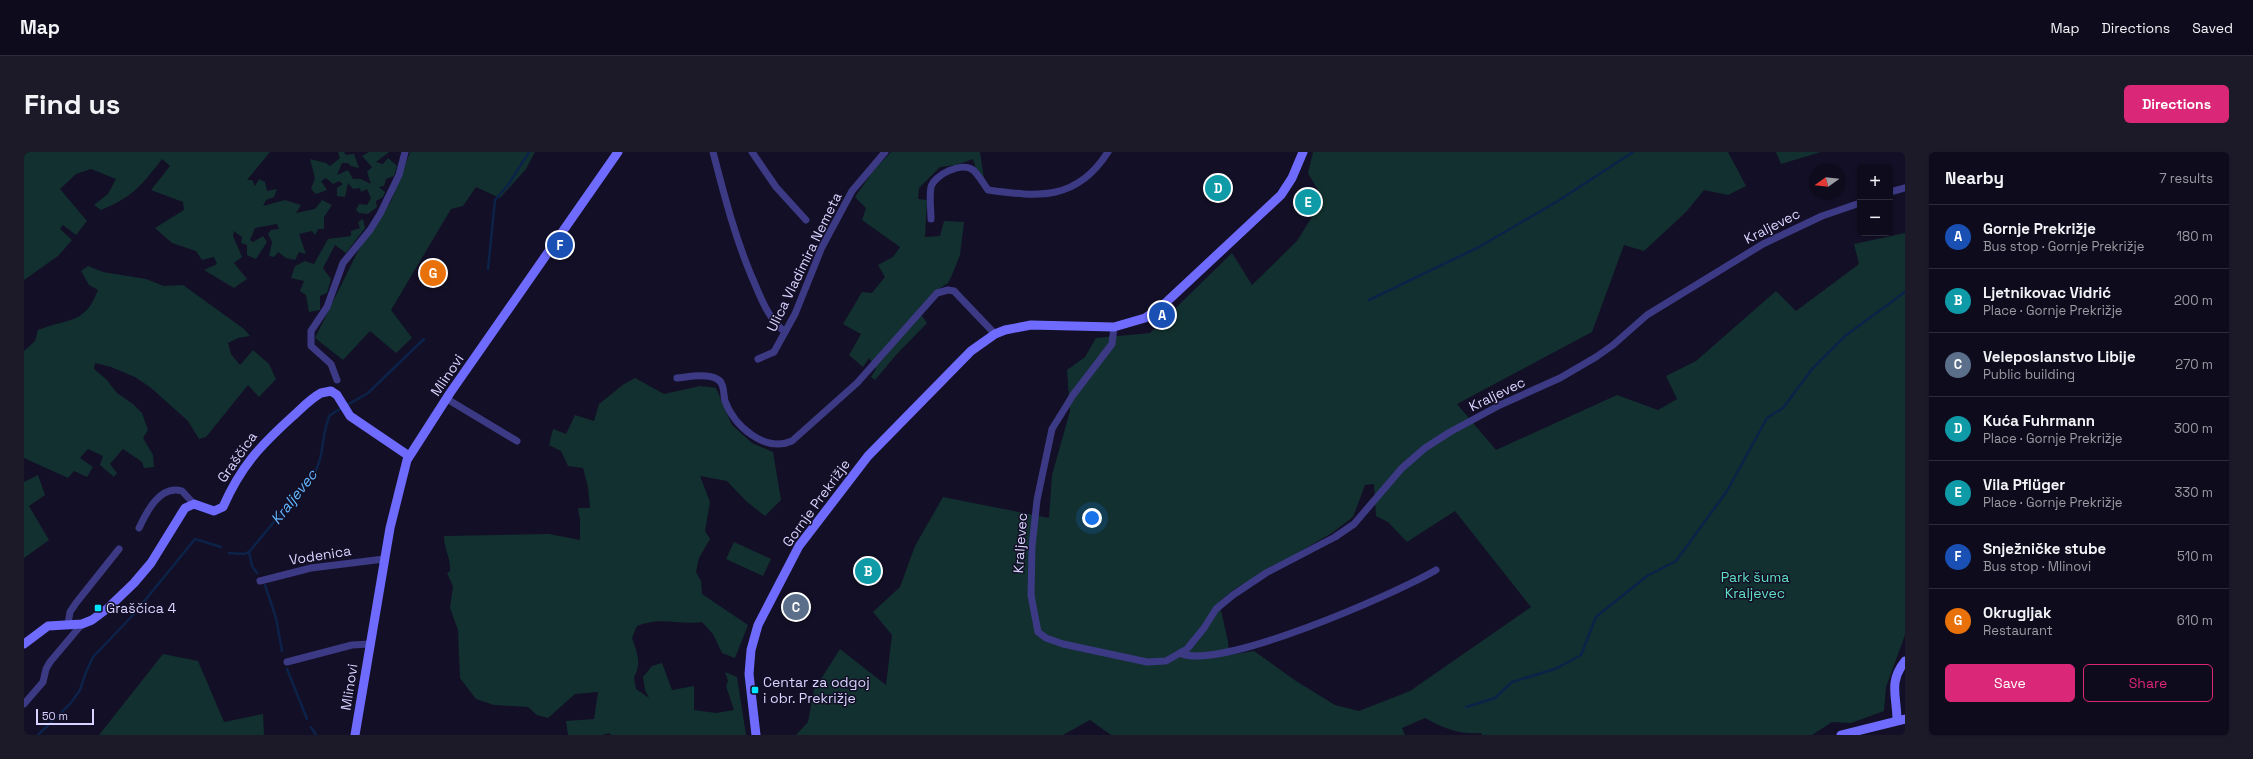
<!DOCTYPE html>
<html lang="en">
<head>
<meta charset="utf-8">
<style>
  :root { --surface:#0e0b1c; --page:#1c1929; --text:#f1f3f6; --muted:#9b9ba3; --line:#2e2b3b; --accent:#db2777 }
  body { margin:0; font-family:"Space Grotesk",sans-serif; background:var(--page); color:var(--text) }
  .controls { position:absolute; right:12px; top:12px; display:grid; overflow:hidden; border-radius:6px; box-shadow:0 1px 3px #0004 }
  .controls button { width:36px; height:36px; display:grid; place-items:center; padding:0; border:0; border-bottom:1px solid var(--line); background:var(--surface); color:var(--text); font:20px sans-serif }
  .compass { position:absolute; left:1785px; top:12px; width:36px; height:36px; border-radius:50%; background:var(--surface); box-shadow:0 1px 3px #0004; rotate:255deg }
  .scale { position:absolute; left:12px; bottom:10px; width:58px; box-sizing:border-box; padding-left:4px; border:2px solid #d9d4ff; border-top:0; font-size:11px; line-height:14px; white-space:nowrap; color:#d9d4ff; -webkit-text-stroke:3px #130f26; paint-order:stroke }
  .you { position:absolute; left:1068px; top:366px; width:14px; height:14px; margin:-10px; border:3px solid #fff; border-radius:50%; background:#1a73e8; box-shadow:0 0 0 6px #1a73e833 }
  .badge { display:grid; place-items:center; width:26px; height:26px; border-radius:50%; background:var(--accent); color:#fff; font-size:13px; font-weight:700 }
  .pin { position:absolute; translate:-50% -50%; border:2px solid #fff; box-shadow:0 1px 4px #0006 }
  .list { margin:0; padding:0; list-style:none }
  h2 { display:flex; justify-content:space-between; align-items:center; height:52px; margin:0; padding:0 16px; font-size:17px }
  h2 small { font-size:13px; font-weight:400; color:var(--muted) }
  .list li { display:grid; grid-template-columns:26px 1fr auto; gap:12px; align-items:center; box-sizing:border-box; height:64px; padding:0 16px; border-top:1px solid var(--line) }
  .list b { display:block; font-size:15px; white-space:nowrap }
  .list p { margin:0; font-size:13px; white-space:nowrap; color:var(--muted) }
  .list em { font-size:13px; font-style:normal; color:var(--muted) }
  .actions { display:flex; gap:8px; padding:12px 16px }
  .actions a { flex:1; padding:9px 0; border:1px solid var(--accent); border-radius:6px; text-align:center; font-size:14px; color:var(--accent) }
  .actions .main { background:var(--accent); color:#fff }
  .map { position:relative; flex:none; width:1881px; height:583px; overflow:hidden; border-radius:6px }
  header { display:flex; align-items:center; gap:24px; box-sizing:border-box; height:56px; padding:0 20px; background:var(--surface); border-bottom:1px solid var(--line) }
  header strong { font-size:19px }
  nav { display:flex; gap:22px; margin-inline-start:auto; font-size:14px }
  .intro { display:flex; align-items:center; justify-content:space-between; box-sizing:border-box; height:96px; padding:0 24px }
  h1 { margin:0; font-size:28px }
  .button { padding:10px 18px; border-radius:6px; background:var(--accent); color:#fff; font-size:14px; font-weight:700 }
  main { display:flex; gap:24px; padding:0 24px }
  aside { flex:1; background:var(--surface); border-radius:6px; box-shadow:0 1px 3px #0004 }
  .map>svg:first-child { display:block }
  .green { fill:#12302f; fill-rule:evenodd }
  .lines { fill:none; stroke-linecap:round; stroke-linejoin:round }
  .stream { stroke:#0c2248; stroke-width:2.5 }
  .street { stroke:#3d3a85; stroke-width:7 }
  .secondary { stroke:#6f6bff; stroke-width:9 }
  .poi-dot { fill:#00e5ff; stroke:#130f26; stroke-width:1.5 }
  .labels { text-anchor:middle; stroke-width:3; stroke-linejoin:round; paint-order:stroke }
  .street-label { font-size:14px; fill:#d9d4ff; stroke:#130f26 }
  .park-label { font-size:14px; fill:#5fe0c0; stroke:#130f26 }
  .poi-label { font-size:14px; fill:#d9d4ff; stroke:#130f26; text-anchor:start }
  .water-label { font-size:15px; font-style:italic; fill:#62b6ff; stroke:#130f26 }
</style>
</head>
<body>
<header>
<strong>Map</strong>
<nav><a>Map</a><a>Directions</a><a>Saved</a></nav>
</header>
<div class="intro"><h1>Find us</h1><a class="button">Directions</a></div>
<main>
<div class="map">
<svg width="1881" height="583" viewBox="0 0 1881 583">
  <rect width="100%" height="100%" fill="#130f26"/>
  <g class="green">
    <path d="M 0,0 L 246,0 L 223,28 L 228,28 L 231,34 L 235,27 L 241,30 L 243,39 L 253,37 L 250,45 L 242,48 L 239,54 L 261,48 L 277,53 L 272,61 L 291,57 L 298,48 L 308,53 L 300,65 L 300,77 L 294,77 L 291,83 L 288,79 L 275,82 L 282,102 L 275,100 L 271,108 L 262,106 L 254,100 L 250,105 L 245,104 L 248,90 L 244,82 L 247,78 L 255,77 L 253,72 L 231,76 L 226,88 L 229,90 L 239,84 L 243,90 L 232,107 L 223,103 L 223,93 L 217,91 L 218,85 L 210,79 L 209,84 L 218,105 L 210,111 L 223,127 L 210,136 L 180,118 L 193,112 L 190,105 L 178,108 L 172,99 L 148,91 L 131,76 L 160,58 L 159,50 L 127,38 L 146,14 L 138,7 C 117,34 109,45 77,58 L 70,53 L 84,42 L 92,27 L 67,17 L 52,22 L 36,37 L 63,69 L 52,83 L 39,73 L 36,77 L 48,88 L 34,104 L 0,128 Z"/>
    <polygon points="314,0 320,0 322,3 330,2 335,16 327,14 324,11 318,11 313,23 324,18 329,27 337,27 347,32 343,20 348,15 338,4 345,0 365,0 352,10 359,12 364,6 373,14 370,24 362,27 360,34 355,35 361,40 359,45 352,49 353,55 344,62 335,61 332,58 335,52 343,53 347,46 343,37 337,40 336,36 329,37 324,31 321,45 313,44 313,36 319,32 315,29 309,32 302,26 297,29 303,38 292,42 287,37 291,26 286,7 302,11 306,14 316,6"/>
    <polygon points="386,0 511,0 502,17 476,46 452,35 439,54 427,57 367,158 388,186 372,201 346,179 319,208 291,186 334,99 367,49"/>
    <polygon points="867,0 956,0 960,27 954,24 949,7 932,13 916,15 895,36 894,47 903,48 901,85 916,84 920,69 940,70 936,103 928,123 924,131 913,138 894,158 903,171 872,203 851,228 847,225 852,217 845,206 839,215 825,203 837,182 819,172 838,140 848,141 861,125 854,113 869,105 876,95 838,68 842,56 831,45 849,19"/>
    <path d="M 1289,0 L 1704,0 L 1722,34 L 1704,43 L 1680,38 L 1662,60 L 1620,99 L 1600,93 L 1568,180 L 1433,252 L 1472,298 L 1593,243 L 1634,258 L 1653,247 L 1642,224 L 1672,209 L 1752,139 L 1772,159 L 1835,112 L 1830,92 L 1881,81 L 1881,483 L 1862,535 L 1860,559 L 1827,571 L 1808,570 L 1788,583 L 1458,583 L 1457,581 C 1436,583 1419,576 1401,566 L 1378,576 L 1381,583 L 1087,583 L 1066,568 L 1039,583 L 772,583 L 784,570 L 790,538 L 816,497 L 862,533 L 868,483 L 849,460 L 876,435 L 891,394 L 919,345 L 1025,366 L 1028,323 L 1046,259 L 1043,218 L 1061,205 L 1072,186 L 1126,181 L 1208,101 L 1228,133 L 1273,89 L 1299,47 L 1284,21 ZM 1350,332 L 1352,364 L 1364,370 L 1383,390 L 1431,359 L 1507,455 L 1386,539 L 1335,559 L 1311,553 L 1272,529 L 1230,499 L 1205,503 L 1204,489 L 1195,450 L 1209,438 L 1308,381 L 1329,365 L 1341,333 Z"/>
    <polygon points="1752,0 1797,0 1757,12"/>
    <polygon points="339,67 341,76 322,101 311,93 299,116 307,127 303,141 296,144 296,158 285,160 282,143 276,139 280,129 267,126 271,114 281,109 290,112 304,87 327,84 327,79 336,76 334,70"/>
    <path d="M 64,114 L 79,120 L 122,127 L 140,134 L 159,133 L 220,177 L 226,184 L 214,186 L 204,191 L 207,202 L 216,213 L 229,198 L 245,212 L 252,227 L 235,245 L 224,233 L 182,285 L 175,287 L 164,269 L 126,235 L 111,225 L 87,215 L 71,211 L 70,217 L 82,227 L 93,241 L 109,252 L 118,261 L 124,278 L 119,286 L 129,303 L 130,315 L 120,316 L 118,310 L 99,297 L 86,312 L 93,321 L 90,325 L 76,313 L 79,304 L 64,297 L 56,306 L 69,315 L 63,325 L 50,319 L 44,326 L 0,306 L 0,199 L 11,189 L 14,178 C 44,166 61,173 74,138 L 65,133 L 57,119 Z"/>
    <path d="M 611,226 L 640,242 L 676,234 L 692,236 L 708,273 L 728,291 L 749,300 L 757,348 L 741,364 L 722,349 L 703,329 L 676,324 L 686,350 L 681,379 L 686,387 L 675,406 L 672,420 L 677,429 L 678,442 L 724,473 L 711,506 L 698,501 L 689,482 L 678,470 C 653,473 638,464 613,474 L 608,486 C 613,500 618,512 610,525 L 612,537 L 625,546 L 621,538 L 619,525 L 628,514 L 638,511 L 648,538 L 670,534 L 670,558 L 692,561 L 710,558 L 702,534 L 704,529 L 701,520 L 713,525 L 722,583 L 587,583 L 585,581 L 578,583 L 544,583 L 542,569 L 570,567 L 574,540 L 551,542 L 524,566 L 513,563 L 504,555 L 470,553 L 452,547 L 436,526 L 434,478 L 426,456 L 429,434 L 423,421 L 426,419 C 427,406 420,397 420,384 L 525,382 L 556,388 L 556,368 L 554,356 L 566,356 L 564,335 L 559,316 L 544,314 L 537,299 L 525,293 L 529,277 L 542,282 L 551,263 L 570,269 L 575,252 L 600,232 Z"/>
    <polygon points="14,323 21,343 5,354 25,388 0,406 0,330"/>
    <polygon points="710,390 747,407 739,424 702,407"/>
    <polygon points="139,502 174,509 200,570 239,562 240,583 75,583"/>
  </g>
  <g class="lines">
    <g class="stream">
      <polyline points="464,117 471,48 484,33 505,0"/>
      <polyline points="1345,148 1455,95 1534,49 1609,0"/>
      <polyline points="205,401 220,402 225,400"/>
      <path d="M 233,421 L 228,414 L 225,400 L 291,320 C 301,303 297,281 306,263 L 344,241 L 400,187"/>
      <polyline points="241,433 252,466 258,499"/>
      <polyline points="263,517 283,567"/>
      <polyline points="1442,555 1471,546 1488,530 1531,517 1557,503 1572,465 1623,424 1652,409 1703,339 1743,266 1759,256 1788,217 1821,184 1881,140"/>
      <polyline points="287,575 292,583"/>
      <polyline points="14,583 46,552 56,538 62,520 69,505 109,463 171,387 197,395"/>
    </g>
    <g class="street">
      <path d="M 689,0 C 700,42 710,82 727,123 C 736,143 743,166 761,180"/>
      <polyline points="728,0 752,35 782,68"/>
      <polyline points="1866,40 1881,36"/>
      <path d="M 907,67 C 907,57 905,45 907,35 C 910,23 938,9 949,18 C 954,22 959,31 964,38 C 1015,45 1053,49 1084,0"/>
      <polyline points="1090,175 1088,192 1049,243 1028,277 1013,348 1008,395 1007,443 1014,480 1022,486 1039,492 1123,510 1142,509 1163,497 1180,476 1192,457 1209,443 1242,421 1311,385 1330,372 1378,316 1401,296 1426,280 1476,253 1536,226 1572,205 1589,193 1623,163 1739,92 1798,64 1836,51"/>
      <polyline points="734,207 750,200 771,162 798,95 828,39 861,0"/>
      <path d="M 653,226 C 664,225 683,221 693,227 C 701,231 699,242 701,249 C 710,274 741,301 768,289 L 833,231 L 913,141 L 924,138 L 930,139 L 971,182"/>
      <polyline points="313,228 307,212 287,194 287,179 303,155 319,111 346,78 356,62 375,23 381,0"/>
      <polyline points="423,247 493,289"/>
      <path d="M 115,376 C 122,361 136,332 158,339 L 170,352"/>
      <polyline points="236,429 287,416 360,407"/>
      <polyline points="44,472 46,460 52,451 95,397"/>
      <path d="M 1156,501 C 1194,520 1373,441 1412,418"/>
      <polyline points="263,510 328,493 346,492"/>
      <polyline points="0,552 19,530 22,517 26,510 58,472"/>
    </g>
    <g class="secondary">
      <path d="M 0,492 L 24,474 L 58,472 L 68,468 L 84,456 L 110,431 L 127,411 L 161,356 L 170,352 L 190,359 L 199,355 C 217,314 236,294 268,265 C 278,256 286,247 297,241 L 307,239 L 313,243 L 326,264 L 385,304"/>
      <path d="M 1873,568 C 1873,545 1864,530 1881,509"/>
      <polyline points="331,583 366,376 383,308 426,241 594,0"/>
      <polyline points="732,583 725,522 727,498 734,473 775,394 844,304 947,199 971,182 981,178 1007,173 1090,175 1121,166 1136,156 1257,43 1268,26 1279,0"/>
      <polyline points="1817,583 1881,567"/>
    </g>
  </g>
  <g class="poi-dot">
    <rect x="70" y="452" width="8" height="8" rx="2"/>
    <rect x="727" y="534" width="8" height="8" rx="2"/>
  </g>
  <g class="labels">
    <g class="street-label">
      <text transform="translate(1748 74) rotate(-27)" y="5">Kraljevec</text>
      <text transform="translate(780 110) rotate(-64)" y="5">Ulica Vladimira Nemeta</text>
      <text transform="translate(423 223) rotate(-56)" y="5">Mlinovi</text>
      <text transform="translate(1473 242) rotate(-26)" y="5">Kraljevec</text>
      <text transform="translate(213 305) rotate(-55)" y="5">Graščica</text>
      <text transform="translate(792 351) rotate(-54)" y="5">Gornje Prekrižje</text>
      <text transform="translate(996 391) rotate(-86)" y="5">Kraljevec</text>
      <text transform="translate(296 403) rotate(-9)" y="5">Vodenica</text>
      <text transform="translate(325 535) rotate(-81)" y="5">Mlinovi</text>
    </g>
    <g class="park-label">
      <text x="1731" y="430">Park šuma<tspan x="1731" dy="16">Kraljevec</tspan></text>
    </g>
    <g class="poi-label">
      <text x="82" y="461">Graščica 4</text>
      <text x="739" y="535">Centar za odgoj<tspan x="739" dy="16">i obr. Prekrižje</tspan></text>
    </g>
    <g class="water-label">
      <text transform="translate(270 345) rotate(-52)" y="5">Kraljevec</text>
    </g>
  </g>
</svg>
<div class="controls">
<button>+</button>
<button>−</button>
</div>
<svg class="compass" viewBox="-18 -18 36 36"><path d="M0-13l5 13h-10z" fill="#e53935"/><path d="M0 13l5-13h-10z" fill="#9b9ba3"/></svg>
<div class="scale">50 m</div>
<div class="you"></div>
<div class="pin badge" style="left:1138px;top:163px;background:#1a4fb4">A</div>
<div class="pin badge" style="left:844px;top:419px;background:#0f9aa8">B</div>
<div class="pin badge" style="left:772px;top:455px;background:#5c6f8a">C</div>
<div class="pin badge" style="left:1194px;top:36px;background:#0f9aa8">D</div>
<div class="pin badge" style="left:1284px;top:50px;background:#0f9aa8">E</div>
<div class="pin badge" style="left:536px;top:93px;background:#1a4fb4">F</div>
<div class="pin badge" style="left:409px;top:121px;background:#e8710a">G</div>
</div>
<aside>
<h2>Nearby<small>7 results</small></h2>
<ul class="list">
<li><span class="badge" style="background:#1a4fb4">A</span><div><b>Gornje Prekrižje</b><p>Bus stop · Gornje Prekrižje</p></div><em>180 m</em></li>
<li><span class="badge" style="background:#0f9aa8">B</span><div><b>Ljetnikovac Vidrić</b><p>Place · Gornje Prekrižje</p></div><em>200 m</em></li>
<li><span class="badge" style="background:#5c6f8a">C</span><div><b>Veleposlanstvo Libije</b><p>Public building</p></div><em>270 m</em></li>
<li><span class="badge" style="background:#0f9aa8">D</span><div><b>Kuća Fuhrmann</b><p>Place · Gornje Prekrižje</p></div><em>300 m</em></li>
<li><span class="badge" style="background:#0f9aa8">E</span><div><b>Vila Pflüger</b><p>Place · Gornje Prekrižje</p></div><em>330 m</em></li>
<li><span class="badge" style="background:#1a4fb4">F</span><div><b>Snježničke stube</b><p>Bus stop · Mlinovi</p></div><em>510 m</em></li>
<li><span class="badge" style="background:#e8710a">G</span><div><b>Okrugljak</b><p>Restaurant</p></div><em>610 m</em></li>
</ul>
<div class="actions"><a class="main">Save</a><a>Share</a></div>
</aside>
</main>
</body>
</html>
